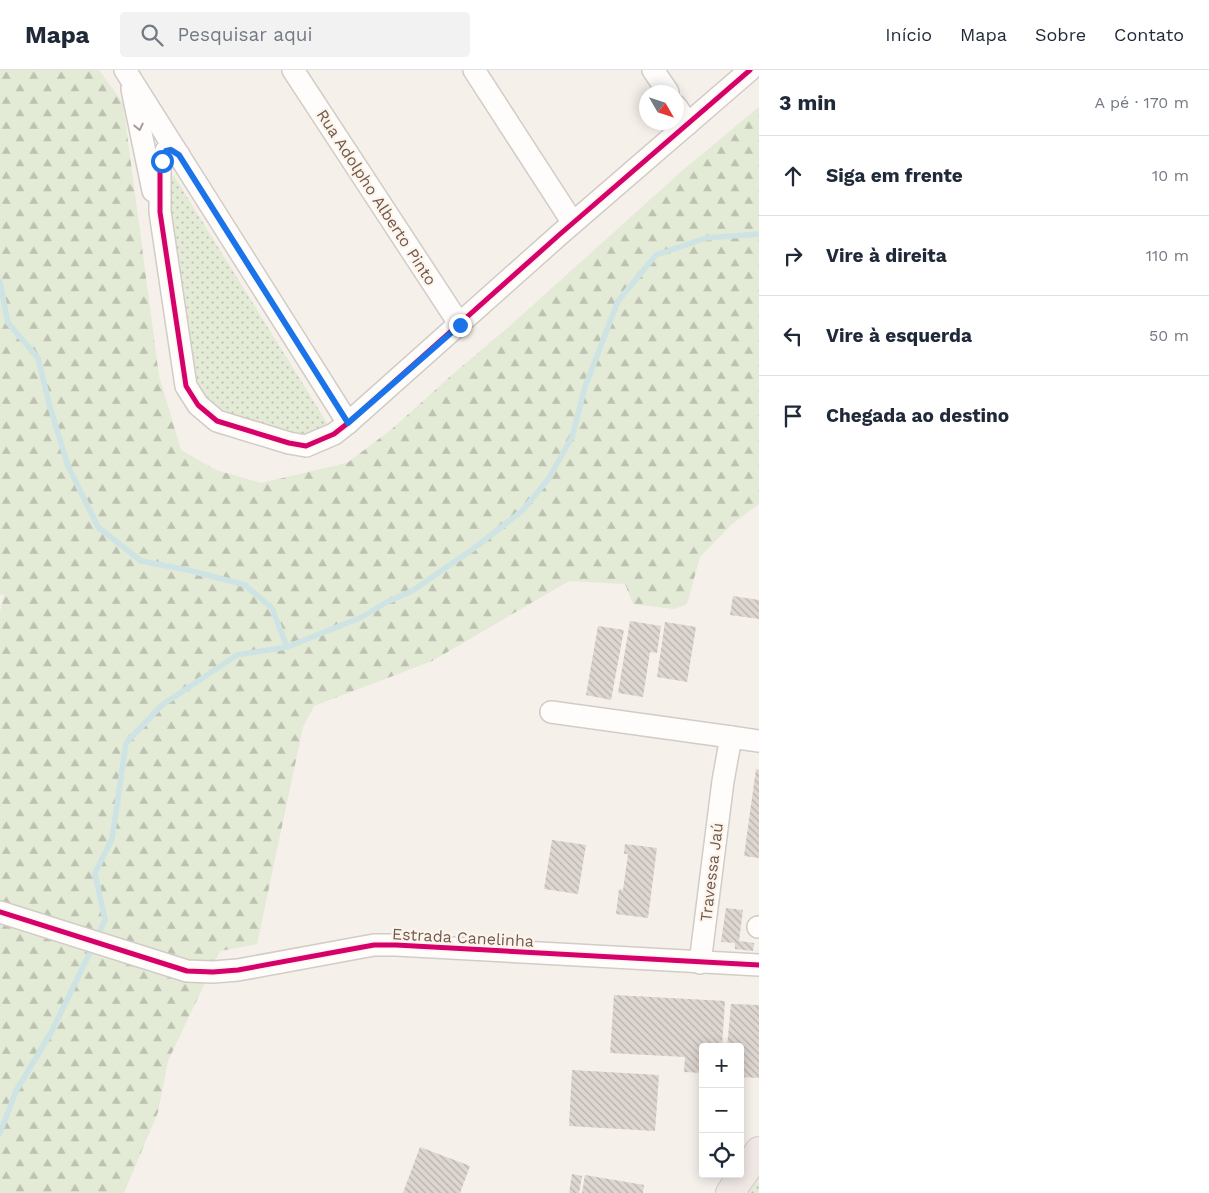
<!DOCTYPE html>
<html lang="pt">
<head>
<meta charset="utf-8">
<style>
  :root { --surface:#fff; --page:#f2f2f3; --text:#1f2937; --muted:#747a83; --line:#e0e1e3 }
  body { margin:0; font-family:"Work Sans",sans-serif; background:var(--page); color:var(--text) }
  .controls { position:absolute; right:15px; bottom:15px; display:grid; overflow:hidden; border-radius:5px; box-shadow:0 2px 12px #0003 }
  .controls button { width:45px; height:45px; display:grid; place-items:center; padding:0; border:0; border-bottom:1px solid var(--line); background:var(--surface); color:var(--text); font:25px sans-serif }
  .compass { position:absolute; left:639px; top:15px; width:45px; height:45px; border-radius:50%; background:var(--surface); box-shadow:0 2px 12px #0003; rotate:129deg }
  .stop { position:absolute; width:15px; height:15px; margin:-11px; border:4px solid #1a73e8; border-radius:50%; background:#fff }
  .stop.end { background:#1a73e8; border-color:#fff; box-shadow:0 1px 5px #0008 }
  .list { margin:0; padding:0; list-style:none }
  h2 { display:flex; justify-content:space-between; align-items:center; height:65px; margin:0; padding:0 20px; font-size:21px }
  h2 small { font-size:16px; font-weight:400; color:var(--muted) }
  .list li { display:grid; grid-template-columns:32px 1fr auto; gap:15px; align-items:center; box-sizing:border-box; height:80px; padding:0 20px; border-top:1px solid var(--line) }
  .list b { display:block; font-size:19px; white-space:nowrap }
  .list em { font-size:16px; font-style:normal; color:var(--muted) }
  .icon { flex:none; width:28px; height:28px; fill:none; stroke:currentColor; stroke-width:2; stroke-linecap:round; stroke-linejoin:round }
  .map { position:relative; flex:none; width:759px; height:1123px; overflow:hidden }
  header { display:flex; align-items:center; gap:30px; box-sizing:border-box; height:70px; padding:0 25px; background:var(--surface); border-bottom:1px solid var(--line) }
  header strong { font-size:24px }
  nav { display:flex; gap:28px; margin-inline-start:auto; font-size:18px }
  .search { width:350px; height:45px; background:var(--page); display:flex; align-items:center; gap:12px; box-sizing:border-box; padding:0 18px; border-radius:5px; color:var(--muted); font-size:19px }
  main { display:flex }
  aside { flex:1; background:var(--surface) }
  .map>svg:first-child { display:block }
  .green { fill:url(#green-dots) }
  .forest { fill:url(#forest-firs) }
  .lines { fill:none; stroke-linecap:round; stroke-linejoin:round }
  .stream { stroke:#cde3e4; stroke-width:5.5 }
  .building { fill:url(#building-back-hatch) }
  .minor-casing { stroke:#d2ccc5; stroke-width:24 }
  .highway-casing { stroke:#d3cbc7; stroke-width:30 }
  .minor { stroke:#fefdfc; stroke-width:21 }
  .highway { stroke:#efe8e5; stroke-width:28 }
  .cycleway-casing { stroke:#fdf5eb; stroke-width:8 }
  .cycleway { stroke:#d6006c; stroke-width:5 }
  .oneway { stroke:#a99b94 }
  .route { stroke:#1a73e8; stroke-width:6 }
  .labels { text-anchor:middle; stroke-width:4.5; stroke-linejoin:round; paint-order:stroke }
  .street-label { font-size:16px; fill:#70594e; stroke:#fdf5eb }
</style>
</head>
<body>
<header>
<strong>Mapa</strong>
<div class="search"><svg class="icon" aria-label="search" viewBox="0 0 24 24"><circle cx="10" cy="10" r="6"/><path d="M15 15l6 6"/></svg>Pesquisar aqui</div>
<nav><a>Início</a><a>Mapa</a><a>Sobre</a><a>Contato</a></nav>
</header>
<main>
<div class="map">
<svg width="759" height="1123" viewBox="0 0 759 1123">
  <defs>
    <pattern id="green-dots" width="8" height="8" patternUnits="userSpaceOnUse" patternTransform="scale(1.25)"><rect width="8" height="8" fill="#e3ead6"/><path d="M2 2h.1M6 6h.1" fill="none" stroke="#bcc1b0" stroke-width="1.8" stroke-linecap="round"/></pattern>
    <pattern id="forest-firs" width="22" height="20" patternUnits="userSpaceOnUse" patternTransform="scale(1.25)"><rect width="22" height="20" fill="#e3ead6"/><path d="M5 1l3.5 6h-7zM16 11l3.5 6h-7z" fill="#bcc1b0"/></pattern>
    <pattern id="building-back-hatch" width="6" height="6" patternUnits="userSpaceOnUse" patternTransform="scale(1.25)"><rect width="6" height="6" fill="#ded6d0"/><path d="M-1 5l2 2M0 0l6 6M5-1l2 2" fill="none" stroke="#b8b1ab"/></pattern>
  </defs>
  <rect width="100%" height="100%" fill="#f5f0ea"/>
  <g class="green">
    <polygon points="167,103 174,106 329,356 314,365 285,366 218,338 205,327 198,315 158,112"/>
    <polygon points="759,1093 759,1123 739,1123"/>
  </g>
  <polygon class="forest" points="0,0 99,0 123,33 159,306 181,380 216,400 261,413 347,393 392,359 453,304 512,254 683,100 759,37 759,434 732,454 700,487 687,534 674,539 633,534 625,514 569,511 432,591 314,636 303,657 257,874 220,881 168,991 158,1042 124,1123 0,1123 0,542 4,524 0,525"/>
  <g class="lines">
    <g class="stream">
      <polyline points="0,212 8,253 38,288 50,337 68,396 98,457 141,491 188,500 245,515 272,538 287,577"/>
      <polyline points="97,867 105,850 95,803 112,769 126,673 162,635 237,585 287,577 362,547 387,532 412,521 473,479 523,440 549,408 572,367 585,317 618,231 656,185 706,168 759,164"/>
      <polyline points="0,1063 16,1021 52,961 93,876"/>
    </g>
  </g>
  <g class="building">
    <polygon points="733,526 759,530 759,549 730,545"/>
    <polygon points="630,551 661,556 657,583 650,582 643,627 618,623"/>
    <polygon points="665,552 696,557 687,612 657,607"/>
    <polygon points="598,556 624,560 611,630 586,625"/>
    <polygon points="756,699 759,700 759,788 744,786"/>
    <polygon points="552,770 586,775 578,824 544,819"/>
    <polygon points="625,774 657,778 648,848 616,844 619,819 623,820 628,784 624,784"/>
    <polygon points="726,838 743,840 739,871 754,873 753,881 735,879 735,873 721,872"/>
    <polygon points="614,925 725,931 722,977 703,977 703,1003 684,1002 685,987 610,983"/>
    <polygon points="731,934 759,935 759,1008 740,1007 740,977 727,977"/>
    <polygon points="572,1000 659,1005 655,1061 569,1056"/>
    <polygon points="420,1077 470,1096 460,1123 403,1123"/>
    <polygon points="572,1104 582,1106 579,1123 569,1123"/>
    <polygon points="585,1105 644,1115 643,1123 582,1123"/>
  </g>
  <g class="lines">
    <g class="minor-casing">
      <g id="minor">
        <polyline points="125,0 348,353"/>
        <polyline points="293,0 460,255"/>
        <polyline points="474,0 573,153"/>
        <polyline points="653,0 668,22"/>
        <polyline points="132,19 153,121"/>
        <polyline points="676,36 688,54"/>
        <polyline points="179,85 171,80 166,81 160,98 160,142 186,316 198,335 217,351 289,373 306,376 334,364 348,353 559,165 750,0"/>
        <polyline points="551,642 731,667"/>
        <polyline points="0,842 187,901 213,902 238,900 352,879 374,875 396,875 759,895"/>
        <polyline points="758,857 759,857"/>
        <polyline points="700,893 723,711 731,667 759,671"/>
      </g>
    </g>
    <g class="highway-casing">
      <polyline id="highway" points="730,1123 759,1081"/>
    </g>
    <use href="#minor" class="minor"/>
    <use href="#highway" class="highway"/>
    <g class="cycleway-casing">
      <g id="cycleway">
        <polyline points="179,85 171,80 166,81 160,98 160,142 186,316 198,335 217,351 289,373 306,376 334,364 348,353 559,165 750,0"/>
        <polyline points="0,842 187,901 213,902 238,900 352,879 374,875 396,875 759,895"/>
      </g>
    </g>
    <use href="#cycleway" class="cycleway"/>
  </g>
  <defs><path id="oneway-chevron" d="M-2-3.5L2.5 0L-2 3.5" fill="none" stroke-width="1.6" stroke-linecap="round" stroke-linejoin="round" transform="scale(1.25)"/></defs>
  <use class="oneway" href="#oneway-chevron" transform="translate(139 57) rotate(78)"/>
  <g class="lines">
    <polyline class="route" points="162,91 166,81 171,80 179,85 348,353 460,255"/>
  </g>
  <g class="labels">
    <g class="street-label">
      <text transform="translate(377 127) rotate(57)" y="6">Rua Adolpho Alberto Pinto</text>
      <text transform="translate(711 802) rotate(-83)" y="6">Travessa Jaú</text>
      <text transform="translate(463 867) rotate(3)" y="6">Estrada Canelinha</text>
    </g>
  </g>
</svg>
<div class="controls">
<button>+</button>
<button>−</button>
<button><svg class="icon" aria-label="locate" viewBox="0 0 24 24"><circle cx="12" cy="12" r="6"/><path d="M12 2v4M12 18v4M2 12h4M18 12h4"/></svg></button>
</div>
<svg class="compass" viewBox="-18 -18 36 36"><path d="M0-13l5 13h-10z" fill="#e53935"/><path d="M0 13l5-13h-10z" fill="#747a83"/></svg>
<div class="stop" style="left:162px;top:91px"></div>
<div class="stop end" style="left:460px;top:255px"></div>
</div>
<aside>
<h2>3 min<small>A pé · 170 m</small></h2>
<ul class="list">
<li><svg class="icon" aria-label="ahead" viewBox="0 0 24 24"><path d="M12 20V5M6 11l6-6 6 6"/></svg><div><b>Siga em frente</b></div><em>10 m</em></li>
<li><svg class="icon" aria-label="right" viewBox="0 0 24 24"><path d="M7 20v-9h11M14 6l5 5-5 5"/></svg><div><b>Vire à direita</b></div><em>110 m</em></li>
<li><svg class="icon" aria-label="left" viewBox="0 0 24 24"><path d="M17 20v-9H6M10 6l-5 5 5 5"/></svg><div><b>Vire à esquerda</b></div><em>50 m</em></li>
<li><svg class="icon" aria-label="arrive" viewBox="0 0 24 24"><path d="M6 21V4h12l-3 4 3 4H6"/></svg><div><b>Chegada ao destino</b></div></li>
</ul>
</aside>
</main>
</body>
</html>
